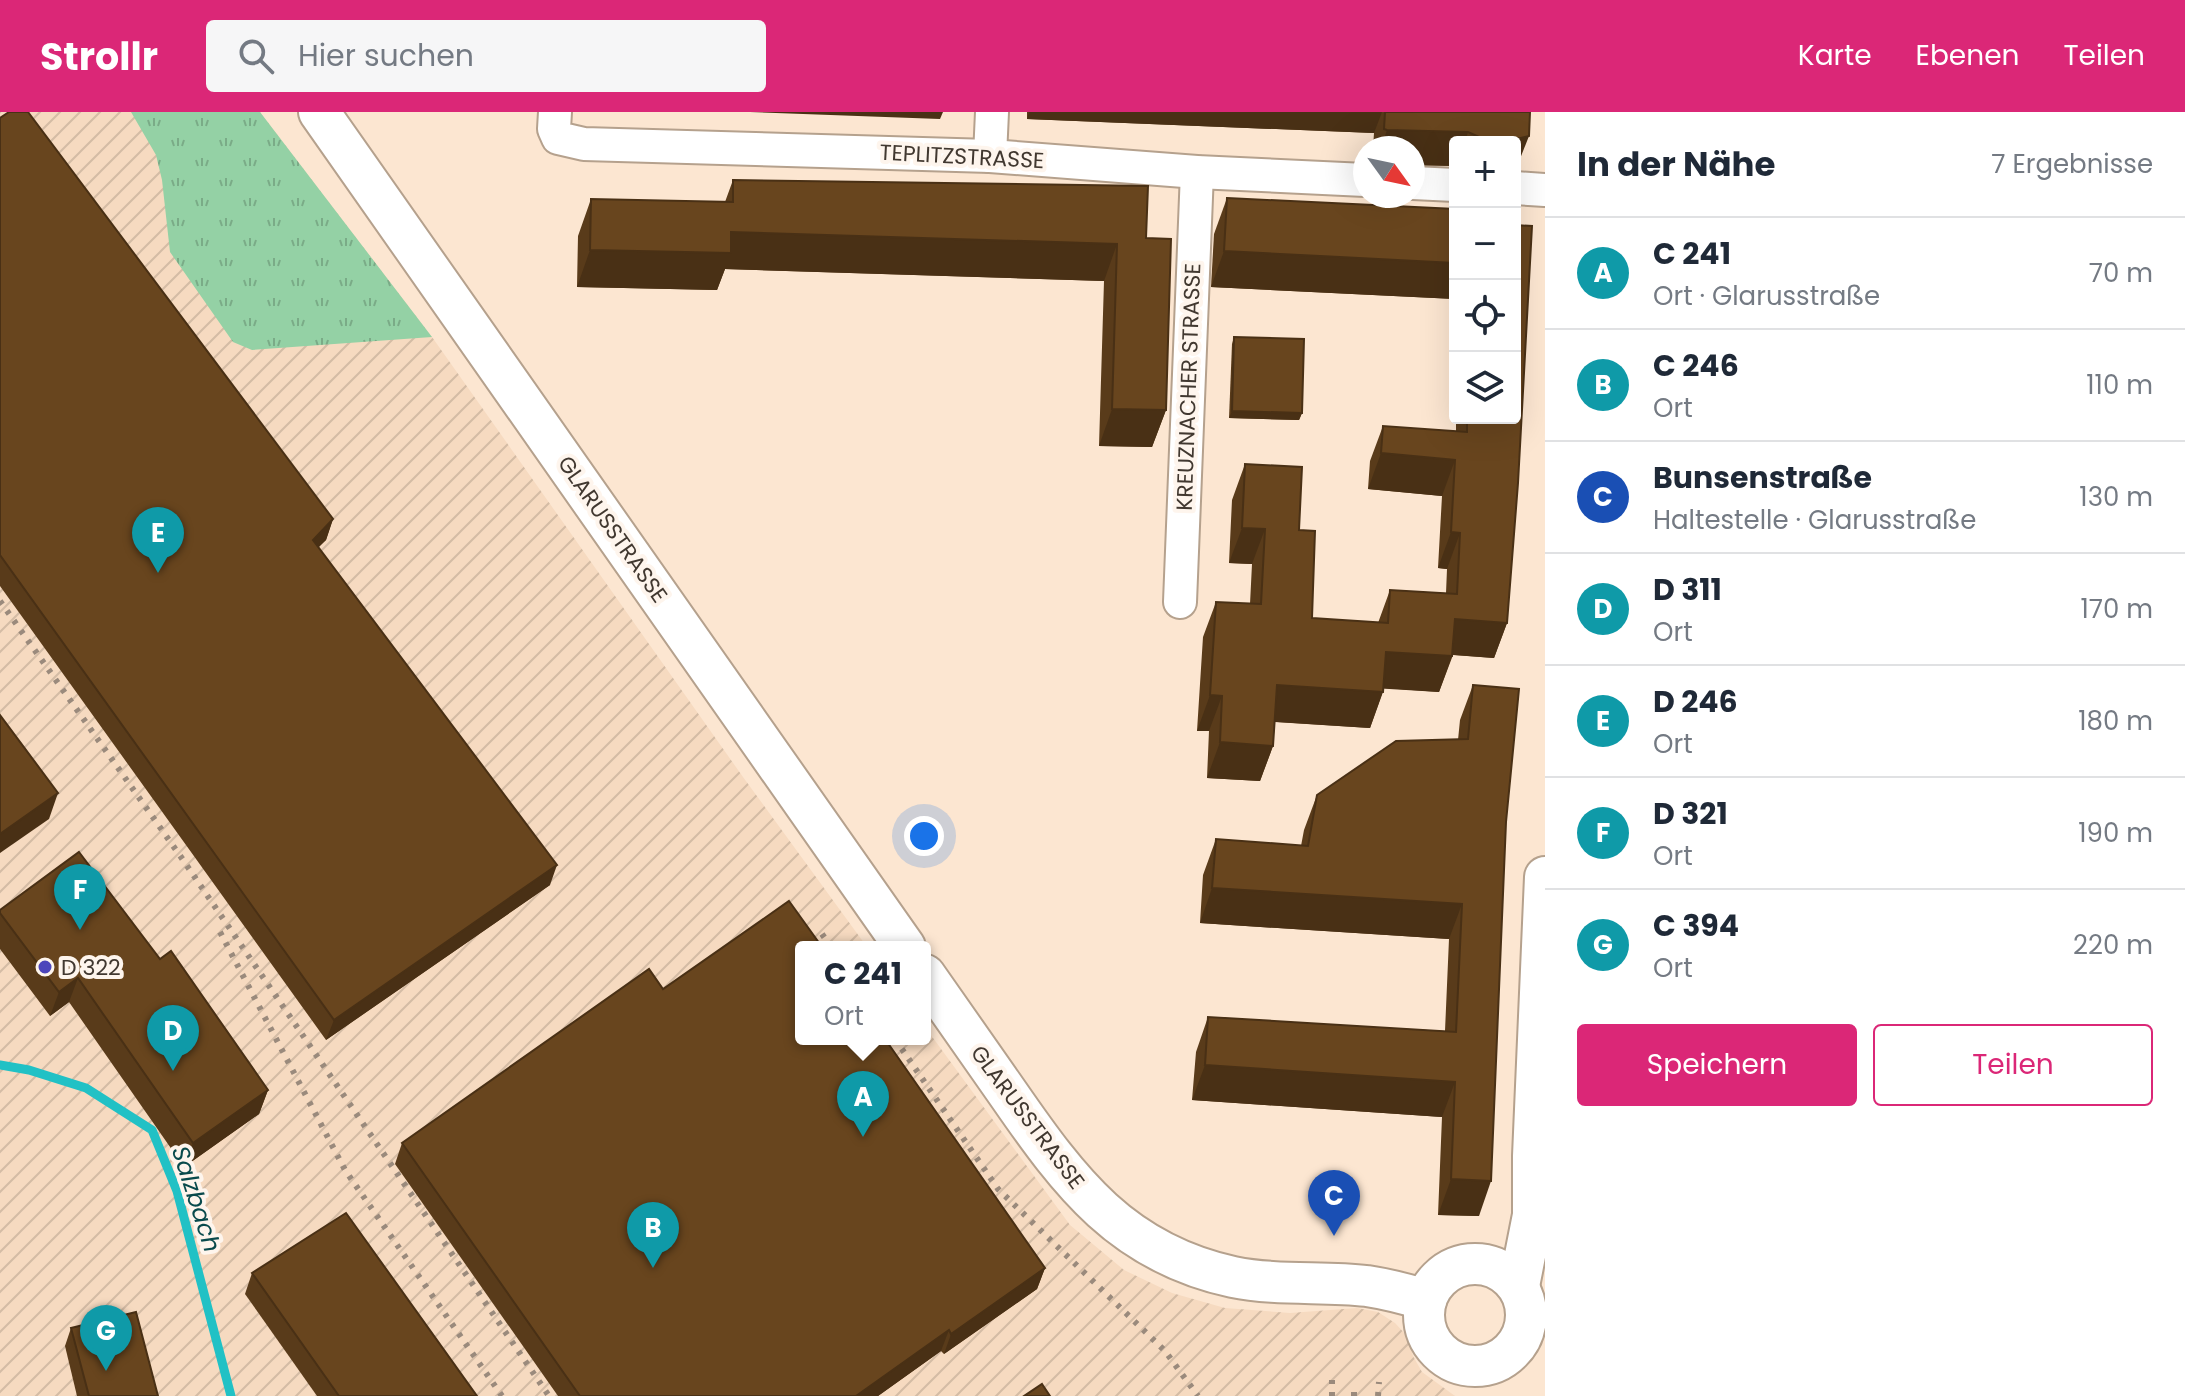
<!DOCTYPE html>
<html lang="de">
<head>
<meta charset="utf-8">
<style>
  :root { --surface:#fff; --page:#f6f6f7; --text:#1f2937; --muted:#747a83; --line:#e0e1e3; --accent:#db2777 }
  body { margin:0; font-family:Poppins,sans-serif; background:var(--page); color:var(--text) }
  .controls { position:absolute; right:24px; top:24px; display:grid; overflow:hidden; border-radius:8px; box-shadow:0 8px 32px #0002 }
  .controls button { width:72px; height:72px; display:grid; place-items:center; padding:0; border:0; border-bottom:2px solid var(--line); background:var(--surface); color:var(--text); font:40px sans-serif }
  .compass { position:absolute; left:1353px; top:24px; width:72px; height:72px; border-radius:50%; background:var(--surface); box-shadow:0 8px 32px #0002; rotate:123deg }
  .you { position:absolute; left:924px; top:724px; width:28px; height:28px; margin:-20px; border:6px solid #fff; border-radius:50%; background:#1a73e8; box-shadow:0 0 0 12px #1a73e833 }
  .badge { display:grid; place-items:center; width:52px; height:52px; border-radius:50%; background:var(--accent); color:#fff; font-size:26px; font-weight:700 }
  .pin { position:absolute; translate:-50% -66px; filter:drop-shadow(0 2px 4px #0008) }
  .pin::after { content:''; position:absolute; top:42px; width:28px; height:24px; background:inherit; clip-path:polygon(0 0,100% 0,50% 100%) }
  .popup { position:absolute; left:795px; top:829px; width:136px; height:104px; box-sizing:border-box; display:grid; place-content:center; border-radius:8px; background:var(--surface); filter:drop-shadow(0 2px 6px #0005); font-size:26px; white-space:nowrap; color:var(--muted) }
  .popup b { font-size:30px; color:var(--text) }
  .popup::after { content:''; position:absolute; left:50%; top:100%; margin-left:-16px; border:16px solid transparent; border-top-color:var(--surface) }
  .list { margin:0; padding:0; list-style:none }
  h2 { display:flex; justify-content:space-between; align-items:center; height:104px; margin:0; padding:0 32px; font-size:34px }
  h2 small { font-size:26px; font-weight:400; color:var(--muted) }
  .list li { display:grid; grid-template-columns:52px 1fr auto; gap:24px; align-items:center; box-sizing:border-box; height:112px; padding:0 32px; border-top:2px solid var(--line) }
  .list b { display:block; font-size:30px; white-space:nowrap }
  .list p { margin:0; font-size:26px; white-space:nowrap; color:var(--muted) }
  .list em { font-size:26px; font-style:normal; color:var(--muted) }
  .actions { display:flex; gap:16px; padding:24px 32px }
  .actions a { flex:1; padding:18px 0; border:2px solid var(--accent); border-radius:8px; text-align:center; font-size:28px; color:var(--accent) }
  .actions .main { background:var(--accent); color:#fff }
  .icon { flex:none; width:44px; height:44px; fill:none; stroke:currentColor; stroke-width:2; stroke-linecap:round; stroke-linejoin:round }
  .map { position:relative; flex:none; width:1545px; height:1284px; overflow:hidden }
  header { display:flex; align-items:center; gap:48px; box-sizing:border-box; height:112px; padding:0 40px; background:var(--accent); color:#fff }
  header strong { font-size:38px }
  nav { display:flex; gap:44px; margin-inline-start:auto; font-size:28px }
  .search { width:560px; height:72px; background:var(--page); display:flex; align-items:center; gap:20px; box-sizing:border-box; padding:0 28px; border-radius:8px; color:var(--muted); font-size:30px }
  main { display:flex }
  aside { flex:1; background:var(--surface) }
  .map>svg:first-child { display:block }
  .industrial { fill:url(#industrial-furrows) }
  .grass { fill:url(#grass-tufts) }
  .lines { fill:none; stroke-linecap:round; stroke-linejoin:round }
  .stream { stroke:#21c1c5; stroke-width:9 }
  .minor-casing { stroke:#b5a18d; stroke-width:36 }
  .tertiary-casing { stroke:#b5a18d; stroke-width:44 }
  .minor { stroke:#fff; stroke-width:32 }
  .tertiary { stroke:#fff; stroke-width:40 }
  .rail { stroke:#9a8a7c; stroke-width:6; stroke-dasharray:4 8; stroke-linecap:butt }
  .wall { fill:#593b1a }
  .shaded-wall { fill:#493015 }
  .building { fill:#68451e; stroke:#493015; stroke-width:2 }
  .poi-dot { fill:#4c45bb; stroke:#fef5ed; stroke-width:3 }
  .labels { text-anchor:middle; stroke-width:8; stroke-linejoin:round; paint-order:stroke }
  .street-label { font-size:22px; fill:#413830; stroke:#fef5ed }
  .poi-label { font-size:22px; fill:#413830; stroke:#fef5ed; text-anchor:start }
  .water-label { font-size:24px; font-style:italic; fill:#094a4c; stroke:#fef5ed }
</style>
</head>
<body>
<header>
<strong>Strollr</strong>
<div class="search"><svg class="icon" aria-label="search" viewBox="0 0 24 24"><circle cx="10" cy="10" r="6"/><path d="M15 15l6 6"/></svg>Hier suchen</div>
<nav><a>Karte</a><a>Ebenen</a><a>Teilen</a></nav>
</header>
<main>
<div class="map">
<svg width="1545" height="1284" viewBox="0 0 1545 1284">
  <defs>
    <pattern id="industrial-furrows" width="10" height="10" patternUnits="userSpaceOnUse" patternTransform="scale(2)"><rect width="10" height="10" fill="#f6dac0"/><path d="M-1 1l2-2M0 10L10 0M9 11l2-2" fill="none" stroke="#d4bca5"/></pattern>
    <pattern id="grass-tufts" width="24" height="20" patternUnits="userSpaceOnUse" patternTransform="scale(2)"><rect width="24" height="20" fill="#94d1a5"/><path d="M3 7l-1-3M5 7V3M7 7l1-3M15 17l-1-3M17 17v-4M19 17l1-3" fill="none" stroke="#7aab87"/></pattern>
  </defs>
  <rect width="100%" height="100%" fill="#fce6d1"/>
  <polygon class="industrial" points="0,0 260,0 432,225 743,665 867,835 801,835 801,927 925,927 925,915 1070,1113 1124,1158 1172,1181 1225,1196 1290,1201 1357,1196 1378,1200 1395,1211 1408,1225 1413,1244 1422,1260 1455,1284 0,1284"/>
  <polygon class="grass" points="131,0 260,0 432,225 252,238 233,230 170,140 162,68 156,43"/>
  <g class="lines">
    <polyline class="stream" points="0,953 29,958 86,976 152,1018 177,1079 231,1284"/>
    <g class="minor-casing">
      <g id="minor">
        <polyline points="555,0 554,17 558,26 584,32 990,44 1197,60 1365,68"/>
        <polyline points="990,44 992,0"/>
        <polyline points="1413,71 1455,73"/>
        <polyline points="1515,76 1545,78"/>
        <polyline points="1180,490 1197,60"/>
      </g>
    </g>
    <g class="tertiary-casing">
      <g id="tertiary">
        <polyline points="319,0 905,835"/>
        <path d="M 925,863 C 953,903 981,943 1009,983 C 1070,1071 1122,1141 1233,1165 C 1277,1174 1323,1169 1367,1174 C 1387,1177 1406,1182 1426,1188"/>
        <circle cx="1475" cy="1203" r="51"/>
        <polyline points="1519,1174 1533,1103 1533,1044 1545,765"/>
      </g>
    </g>
    <use href="#minor" class="minor"/>
    <use href="#tertiary" class="tertiary"/>
    <g class="rail">
      <polyline points="0,489 181,745 549,1284"/>
      <polyline points="220,820 345,1058 502,1284"/>
      <polyline points="822,822 831,835"/>
      <polyline points="895,927 998,1077 1165,1239 1198,1284"/>
      <polyline points="1332,1284 1332,1265"/>
      <polyline points="1354,1284 1354,1272"/>
      <polyline points="1378,1284 1379,1270"/>
    </g>
  </g>
  <g class="wall">
    <polygon points="1027,0 1530,0 1516,57 1515,57 1515,30 1455,30 1455,54 1413,53 1413,36 1373,36 1374,21 1027,7"/>
    <polygon points="0,6 333,407 326,428 318,435 550,773 326,928 0,474"/>
    <polygon points="733,68 1146,126 1166,298 1152,335 1099,334 1104,169 725,157 717,178 577,175 578,124 591,87 725,90"/>
    <polygon points="1227,86 1455,97 1455,187 1211,175 1214,122"/>
    <polygon points="1234,225 1302,301 1299,308 1229,306 1232,232"/>
    <polygon points="1456,306 1515,306 1507,511 1494,546 1453,543 1439,580 1384,576 1370,616 1275,610 1273,634 1260,669 1207,666 1209,619 1197,619 1203,525 1216,490 1250,492 1252,452 1229,451 1232,388 1245,352 1299,418 1312,506 1378,511 1390,478 1446,481 1447,457 1438,456 1442,384 1368,377 1370,349 1383,314 1456,319"/>
    <polygon points="1473,573 1506,710 1479,1104 1438,1103 1442,1005 1192,988 1196,940 1208,905 1445,919 1449,827 1200,811 1203,763 1216,727 1301,734 1304,718 1317,683 1458,628 1460,608"/>
    <polygon points="0,798 160,847 268,978 259,1002 184,1055 69,890 50,904 0,837"/>
    <polygon points="663,877 1045,1156 1037,1177 944,1242 941,1239 878,1284 558,1284 395,1052 402,1031"/>
    <polygon points="252,1161 477,1284 317,1284 245,1182"/>
    <polygon points="71,1216 158,1284 77,1284 65,1234"/>
  </g>
  <g class="shaded-wall">
    <polygon points="750,0 943,0 940,7"/>
    <polygon points="1029,0 1382,0 1374,21 1027,7"/>
    <polygon points="1387,18 1468,20 1465,30 1455,30 1455,54 1413,53 1413,36 1381,36"/>
    <polygon points="1529,24 1516,57 1515,57 1515,30 1477,30 1479,25"/>
    <polygon points="731,120 1117,132 1104,169 725,157 717,178 577,175 590,138"/>
    <polygon points="1224,139 1455,151 1455,187 1211,175"/>
    <polygon points="1112,297 1166,298 1152,335 1099,334"/>
    <polygon points="1232,299 1302,301 1299,308 1229,306"/>
    <polygon points="1381,341 1455,348 1442,384 1368,377"/>
    <polygon points="333,407 326,428 306,448 313,428"/>
    <polygon points="1242,416 1265,417 1252,452 1229,451"/>
    <polygon points="1451,420 1460,421 1447,457 1438,456"/>
    <polygon points="1455,507 1507,511 1494,546 1442,542"/>
    <polygon points="1386,540 1452,544 1439,580 1373,576"/>
    <polygon points="1277,573 1383,580 1370,616 1264,609"/>
    <polygon points="1210,583 1222,584 1209,619 1197,619"/>
    <polygon points="1220,630 1273,634 1260,669 1207,666"/>
    <polygon points="58,681 49,707 0,741 0,722"/>
    <polygon points="557,753 550,773 326,928 334,908"/>
    <polygon points="1212,776 1462,792 1449,827 1200,811"/>
    <polygon points="78,866 69,890 50,904 59,880"/>
    <polygon points="1205,953 1455,970 1442,1005 1192,988"/>
    <polygon points="268,978 259,1002 184,1055 193,1031"/>
    <polygon points="1451,1067 1491,1069 1479,1104 1438,1103"/>
    <polygon points="1045,1156 1037,1177 944,1242 951,1222"/>
    <polygon points="949,1218 941,1239 878,1284 856,1284"/>
  </g>
  <g class="building">
    <polygon points="9,0 28,0 333,407 313,428 557,753 334,908 0,443 0,6"/>
    <polygon points="1385,0 1530,0 1529,24 1516,27 1479,25 1468,20 1387,18 1384,17"/>
    <polygon points="733,68 1148,74 1146,126 1171,127 1166,298 1112,297 1117,132 731,120 731,141 590,138 591,87 733,90"/>
    <polygon points="1227,86 1455,97 1455,151 1224,139"/>
    <polygon points="1515,113 1532,114 1518,371 1507,511 1455,507 1452,544 1386,540 1383,580 1277,573 1273,634 1220,630 1222,584 1210,583 1216,490 1261,492 1265,417 1242,416 1245,352 1302,355 1299,418 1315,419 1312,506 1388,511 1390,478 1457,482 1460,421 1451,420 1455,348 1381,341 1383,314 1467,320 1467,306 1515,306"/>
    <polygon points="1234,225 1304,227 1302,301 1232,299"/>
    <polygon points="1473,573 1519,577 1506,710 1491,1069 1451,1067 1455,970 1205,953 1208,905 1456,920 1462,792 1212,776 1216,727 1308,734 1317,683 1396,629 1468,627"/>
    <polygon points="0,603 58,681 0,722"/>
    <polygon points="79,740 160,847 171,839 268,978 193,1031 78,866 59,880 0,801 0,798"/>
    <polygon points="789,789 822,835 801,835 801,927 885,927 1045,1156 951,1222 949,1218 856,1284 580,1284 402,1031 649,857 663,877"/>
    <polygon points="346,1101 477,1284 339,1284 252,1161"/>
    <polygon points="136,1200 158,1284 89,1284 71,1216"/>
    <polygon points="1042,1272 1050,1284 1024,1284"/>
  </g>
  <circle class="poi-dot" cx="45" cy="855" r="8"/>
  <g class="labels">
    <g class="street-label">
      <text transform="translate(962 44) rotate(3)" y="8">TEPLITZSTRASSE</text>
      <text transform="translate(1188 275) rotate(-88)" y="8">KREUZNACHER STRASSE</text>
      <text transform="translate(613 417) rotate(55)" y="8">GLARUSSTRASSE</text>
      <text transform="translate(1028 1005) rotate(53)" y="8">GLARUSSTRASSE</text>
    </g>
    <g class="poi-label">
      <text x="61" y="863">D 322</text>
    </g>
    <g class="water-label">
      <text transform="translate(196 1087) rotate(72)" y="8">Salzbach</text>
    </g>
  </g>
</svg>
<div class="controls">
<button>+</button>
<button>−</button>
<button><svg class="icon" aria-label="locate" viewBox="0 0 24 24"><circle cx="12" cy="12" r="6"/><path d="M12 2v4M12 18v4M2 12h4M18 12h4"/></svg></button>
<button><svg class="icon" aria-label="layers" viewBox="0 0 24 24"><path d="M12 4l9 5-9 5-9-5zM3 14l9 5 9-5"/></svg></button>
</div>
<svg class="compass" viewBox="-18 -18 36 36"><path d="M0-13l5 13h-10z" fill="#e53935"/><path d="M0 13l5-13h-10z" fill="#747a83"/></svg>
<div class="you"></div>
<div class="pin badge" style="left:863px;top:1025px;background:#0f9aa8">A</div>
<div class="popup"><b>C 241</b>Ort</div>
<div class="pin badge" style="left:653px;top:1156px;background:#0f9aa8">B</div>
<div class="pin badge" style="left:1334px;top:1124px;background:#1a4fb4">C</div>
<div class="pin badge" style="left:173px;top:959px;background:#0f9aa8">D</div>
<div class="pin badge" style="left:158px;top:461px;background:#0f9aa8">E</div>
<div class="pin badge" style="left:80px;top:818px;background:#0f9aa8">F</div>
<div class="pin badge" style="left:106px;top:1259px;background:#0f9aa8">G</div>
</div>
<aside>
<h2>In der Nähe<small>7 Ergebnisse</small></h2>
<ul class="list">
<li><span class="badge" style="background:#0f9aa8">A</span><div><b>C 241</b><p>Ort · Glarusstraße</p></div><em>70 m</em></li>
<li><span class="badge" style="background:#0f9aa8">B</span><div><b>C 246</b><p>Ort</p></div><em>110 m</em></li>
<li><span class="badge" style="background:#1a4fb4">C</span><div><b>Bunsenstraße</b><p>Haltestelle · Glarusstraße</p></div><em>130 m</em></li>
<li><span class="badge" style="background:#0f9aa8">D</span><div><b>D 311</b><p>Ort</p></div><em>170 m</em></li>
<li><span class="badge" style="background:#0f9aa8">E</span><div><b>D 246</b><p>Ort</p></div><em>180 m</em></li>
<li><span class="badge" style="background:#0f9aa8">F</span><div><b>D 321</b><p>Ort</p></div><em>190 m</em></li>
<li><span class="badge" style="background:#0f9aa8">G</span><div><b>C 394</b><p>Ort</p></div><em>220 m</em></li>
</ul>
<div class="actions"><a class="main">Speichern</a><a>Teilen</a></div>
</aside>
</main>
</body>
</html>
